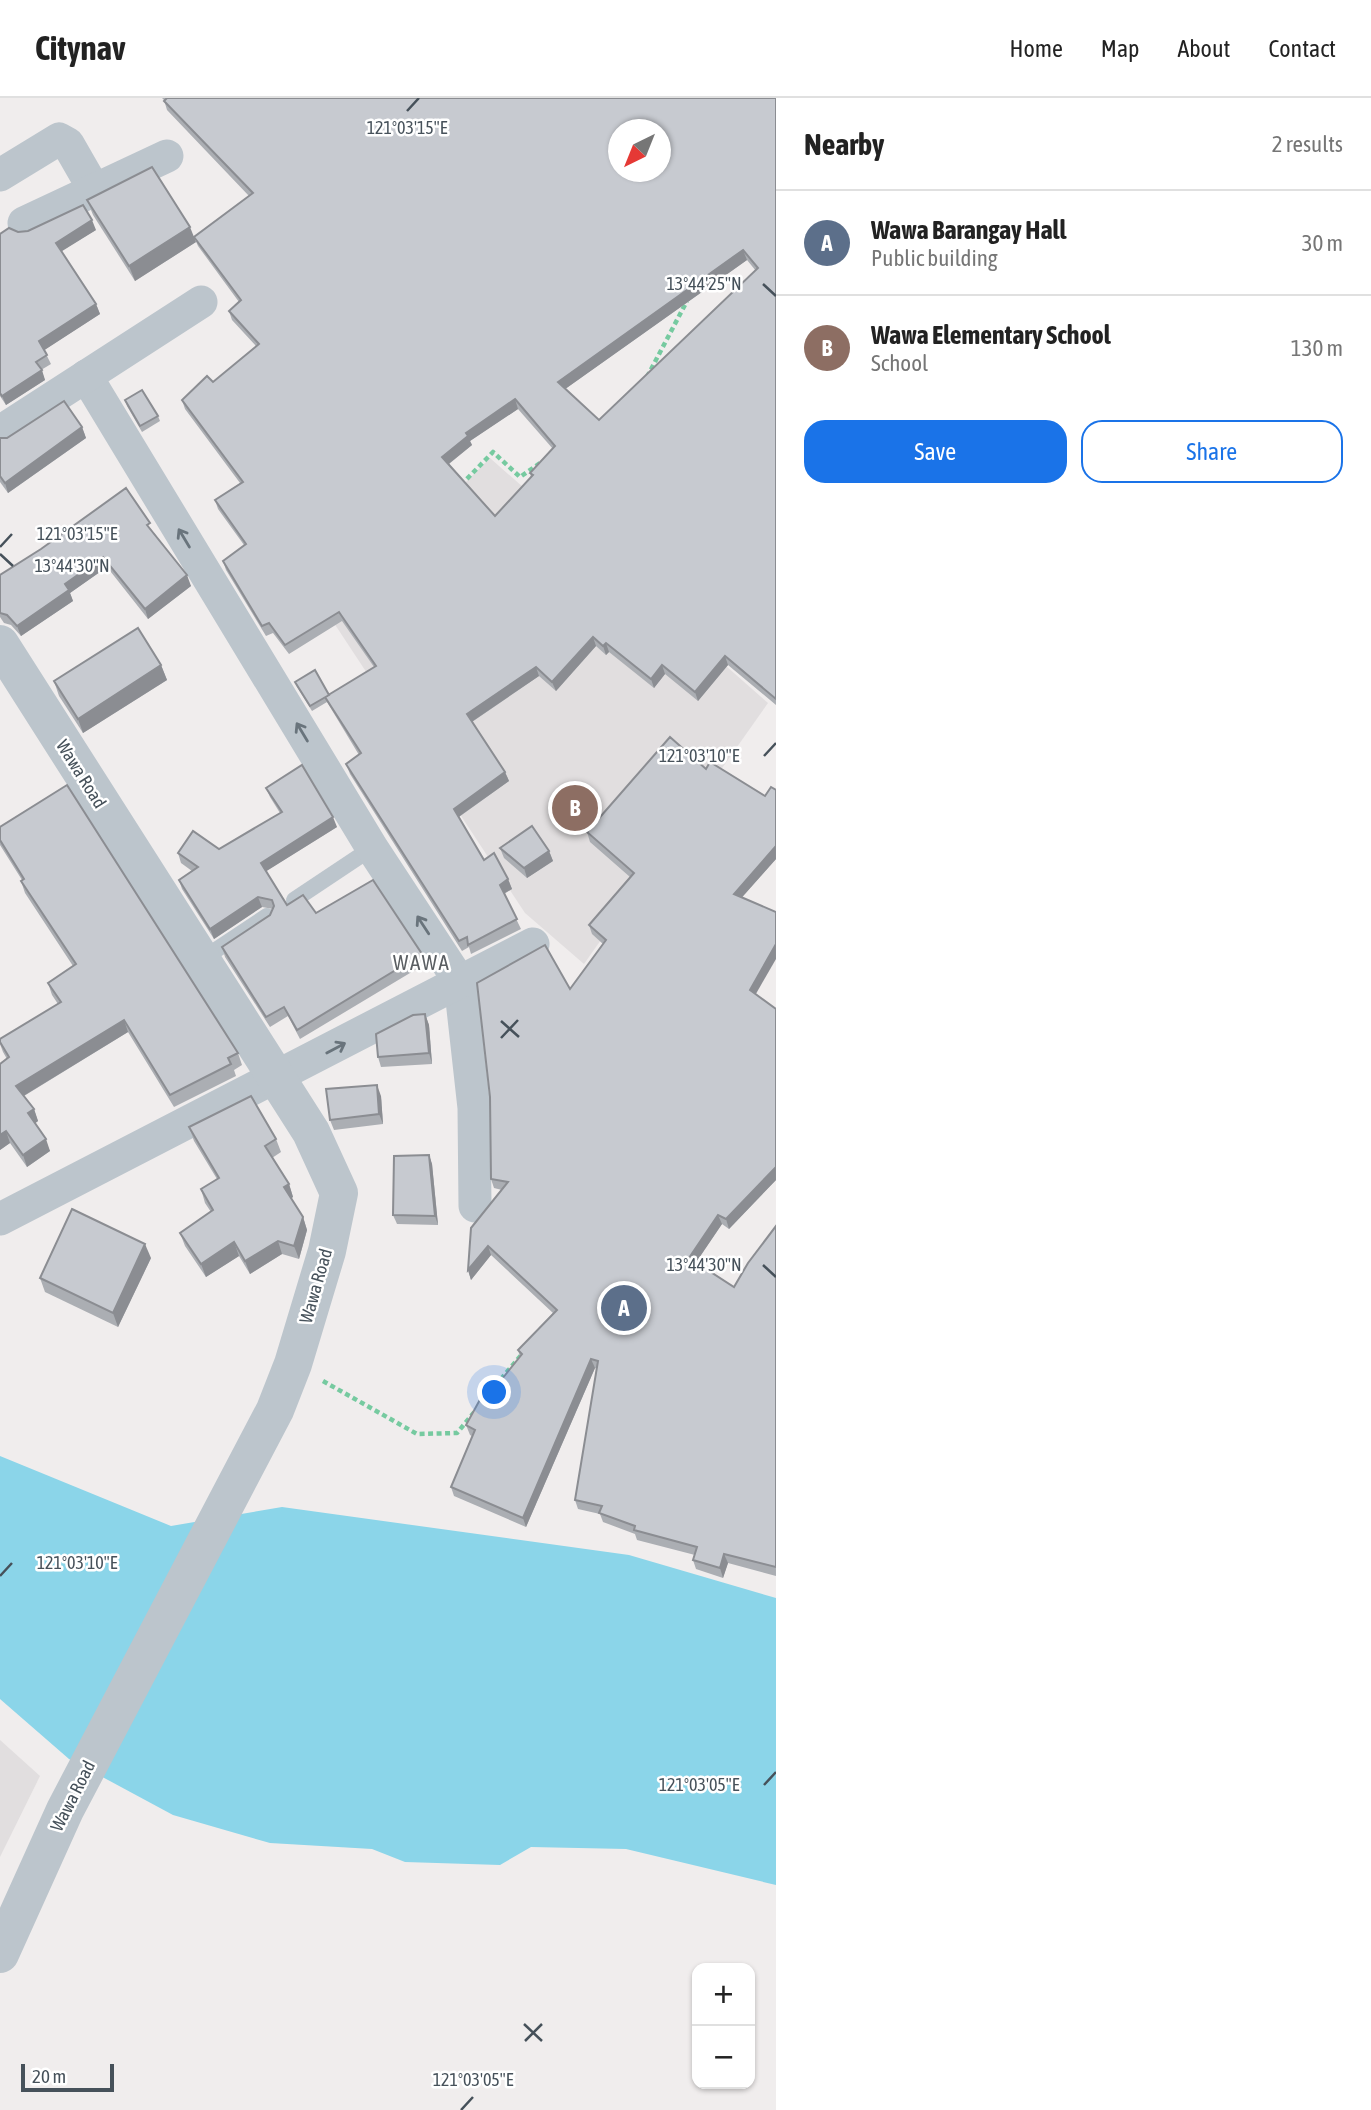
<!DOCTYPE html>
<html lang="en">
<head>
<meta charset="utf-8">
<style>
  :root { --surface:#fff; --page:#f2f2f2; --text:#222; --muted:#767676; --line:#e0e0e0; --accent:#1a73e8 }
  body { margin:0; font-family:"Asap Condensed",sans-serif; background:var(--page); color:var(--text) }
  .controls { position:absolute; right:21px; bottom:21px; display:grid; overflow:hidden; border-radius:14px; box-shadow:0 2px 5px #0004 }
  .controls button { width:63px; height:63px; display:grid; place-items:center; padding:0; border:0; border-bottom:2px solid var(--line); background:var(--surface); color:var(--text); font:35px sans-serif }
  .compass { position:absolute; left:608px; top:21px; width:63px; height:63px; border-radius:50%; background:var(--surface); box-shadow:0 2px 5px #0004; rotate:223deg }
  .scale { position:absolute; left:21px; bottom:18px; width:93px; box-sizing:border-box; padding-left:7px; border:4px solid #46515a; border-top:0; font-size:19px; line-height:24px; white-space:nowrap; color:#46515a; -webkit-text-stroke:5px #fff; paint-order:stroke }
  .you { position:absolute; left:495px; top:1295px; width:24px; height:24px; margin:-18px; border:5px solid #fff; border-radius:50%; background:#1a73e8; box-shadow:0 0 0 10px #1a73e833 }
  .badge { display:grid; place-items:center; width:46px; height:46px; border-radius:50%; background:var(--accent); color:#fff; font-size:23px; font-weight:700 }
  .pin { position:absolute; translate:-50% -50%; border:4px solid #fff; box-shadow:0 2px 7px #0006 }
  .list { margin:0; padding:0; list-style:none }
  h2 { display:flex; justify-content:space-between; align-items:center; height:91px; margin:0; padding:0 28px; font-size:30px }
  h2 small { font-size:23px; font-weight:400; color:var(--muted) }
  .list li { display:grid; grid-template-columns:46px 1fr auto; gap:21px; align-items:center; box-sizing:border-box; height:105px; padding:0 28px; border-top:2px solid var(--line) }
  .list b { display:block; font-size:26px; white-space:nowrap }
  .list p { margin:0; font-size:23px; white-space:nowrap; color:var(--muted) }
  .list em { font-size:23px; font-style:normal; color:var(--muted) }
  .actions { display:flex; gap:14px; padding:21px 28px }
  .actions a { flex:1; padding:16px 0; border:2px solid var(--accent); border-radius:21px; text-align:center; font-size:24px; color:var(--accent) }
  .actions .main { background:var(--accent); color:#fff }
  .map { position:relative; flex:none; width:776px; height:2012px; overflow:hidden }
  header { display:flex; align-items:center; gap:42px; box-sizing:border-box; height:98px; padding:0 35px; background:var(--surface); border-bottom:2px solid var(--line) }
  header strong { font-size:33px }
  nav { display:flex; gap:38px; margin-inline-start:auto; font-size:24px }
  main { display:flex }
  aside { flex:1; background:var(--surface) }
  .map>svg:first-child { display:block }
  .education { fill:#e1dedf }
  .water { fill:#8bd5e9 }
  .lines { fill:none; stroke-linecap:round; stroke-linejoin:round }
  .path { stroke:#76caa0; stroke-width:4.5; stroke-dasharray:5 3.5; stroke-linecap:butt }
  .service { stroke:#bcc5cc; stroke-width:16 }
  .minor { stroke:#bcc5cc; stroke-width:33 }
  .tertiary { stroke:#bcc5cc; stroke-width:38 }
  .wall { fill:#abaeb3; fill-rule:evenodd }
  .shaded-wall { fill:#8b8d92 }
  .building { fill:#c7cad0; stroke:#8b8d92; stroke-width:2; fill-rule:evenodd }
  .oneway { stroke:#69747c }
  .ticks { fill:none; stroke:#46515a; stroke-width:2.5 }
  .labels { text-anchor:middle; stroke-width:5; stroke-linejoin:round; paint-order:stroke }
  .street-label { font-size:18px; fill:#46515a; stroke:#fff }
  .quarter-label { font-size:21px; letter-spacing:2px; fill:#5a5e62; stroke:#fff }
  .ticks-label { font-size:18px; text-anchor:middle; fill:#46515a; stroke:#fff; stroke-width:5; stroke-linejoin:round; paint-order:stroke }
</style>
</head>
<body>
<header>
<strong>Citynav</strong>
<nav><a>Home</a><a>Map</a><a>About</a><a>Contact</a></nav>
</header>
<main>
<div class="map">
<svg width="776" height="2012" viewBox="0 0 776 2012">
  <rect width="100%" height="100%" fill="#f0eded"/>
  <g class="education">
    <polygon points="490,360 768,605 584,866 525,815 330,519"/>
    <polygon points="0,1642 40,1678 0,1759"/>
  </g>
  <polygon class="water" points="0,1358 171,1428 282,1409 629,1457 776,1500 776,1787 626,1751 531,1749 500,1767 405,1764 372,1751 270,1745 173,1717 69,1661 0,1601"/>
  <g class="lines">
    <g class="path">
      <polyline points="647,279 687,203"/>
      <polyline points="461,387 493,354 520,379 543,363"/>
      <polyline points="323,1283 417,1336 457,1335 476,1312"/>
      <polyline points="490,1294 523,1255"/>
    </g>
    <g class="service">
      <polyline points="294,802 372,750"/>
      <polyline points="201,862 267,818"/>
    </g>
    <g class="minor">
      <polyline points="0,77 59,41 68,46 95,93"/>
      <polyline points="24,125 167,58"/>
      <polyline points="86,278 372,750 460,884 474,1010 475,1108"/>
      <polyline points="0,334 201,204"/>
      <polyline points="0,1121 533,846"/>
    </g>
    <polyline class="tertiary" points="0,546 311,1034 339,1095 327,1153 293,1266 275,1312 65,1712 0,1856"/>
  </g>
  <g class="wall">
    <path d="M 162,0 L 776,0 L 776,607 L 728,567 L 698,603 L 665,576 L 654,590 L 609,554 L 606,557 L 596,548 L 556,593 L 539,578 L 472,624 L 505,674 L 509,683 L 459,719 L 484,762 L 508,781 L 512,791 L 504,796 L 521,831 L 471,856 L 469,849 L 462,853 L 350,676 L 346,666 L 359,657 L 327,604 L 312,613 L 297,589 L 295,584 L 329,597 L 374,569 L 342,523 L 289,556 L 273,535 L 266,538 L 226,472 L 223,463 L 244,447 L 218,411 L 215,402 L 240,385 L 185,311 L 182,302 L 213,284 L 256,248 L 232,222 L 229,213 L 239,204 L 198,148 L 194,139 L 249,98 L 167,12 L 164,2 ZM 747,162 L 756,173 L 599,322 L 565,291 ZM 518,311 L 553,351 L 530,375 L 531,379 L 495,418 L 449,366 L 472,347 L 470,343 Z"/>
    <polygon points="87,102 196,144 135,183 93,117"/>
    <polygon points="96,132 61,153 96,206 100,216 44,252 51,266 41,272 45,282 6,307 0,298 0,136"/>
    <polygon points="125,302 158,318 160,323 142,334 127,308"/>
    <polygon points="82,329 86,340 8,395 0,384 0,340"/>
    <polygon points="154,435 191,488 148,521 107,469 70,495 73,503 21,538 11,527 4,525 0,519 0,477"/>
    <polygon points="161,567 167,582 83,635 59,598 54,583"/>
    <polygon points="706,671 765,698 776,692 776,761 742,799 756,896 776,911 776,1082 729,1131 722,1126 696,1164 734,1189 776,1128 776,1478 728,1465 723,1480 696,1471 693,1462 695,1457 637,1442 635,1436 603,1424 600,1416 578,1411 575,1402 597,1271 595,1270 526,1429 454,1398 451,1389 472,1338 470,1337 466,1327 520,1259 518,1252 553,1215 491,1157 471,1182 468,1172 502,1092 494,1090 491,1081 570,891 603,846 592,836 589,827 630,779 590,744 587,734"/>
    <polygon points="266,690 337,729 266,773 287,807 316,815 422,856 425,866 300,941 288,918 270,929 225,859 222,849 270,817 273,811 262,809 214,841 182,791 179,782 192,773 181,765 178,755 219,751 280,715 270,699"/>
    <polygon points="0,729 238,955 242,967 234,972 236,978 174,1009 128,934 24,998 34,1011 38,1023 35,1025 50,1053 27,1069 10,1045 0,1052 0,966 7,961 3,954 0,946 0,941 58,906 52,897 48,885 73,868 25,795 21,783 22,782 0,747"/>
    <polygon points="500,750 549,753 553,763 527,780 504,760"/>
    <polygon points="425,916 429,927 432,966 381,969 378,959"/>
    <polygon points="381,998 383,1026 334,1032 330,1022"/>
    <polygon points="189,1029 276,1041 281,1054 272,1060 289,1086 293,1099 291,1100 303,1119 307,1132 299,1161 282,1156 250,1176 239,1158 206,1179 185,1148 180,1135 211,1114 205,1105 201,1091 217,1081 194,1043"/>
    <polygon points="429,1057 432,1066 438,1127 397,1126 393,1117"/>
    <polygon points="151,1160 118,1229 45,1194 40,1180"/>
  </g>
  <g class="shaded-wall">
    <polygon points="92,122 96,132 59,155 56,145"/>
    <polygon points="190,129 196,144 135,183 129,168"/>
    <polygon points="743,152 747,162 561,294 558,284"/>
    <polygon points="96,206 100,216 43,253 39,243"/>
    <polygon points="42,272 45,282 6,307 2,298"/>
    <polygon points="515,301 518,311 470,343 472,347 446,368 442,359 466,335"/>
    <polygon points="82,329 86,340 8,395 5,385"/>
    <polygon points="103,459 107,469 70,495 73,503 21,538 17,528 65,486"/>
    <polygon points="187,477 191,488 148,521 145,511"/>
    <polygon points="593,539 596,548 556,593 552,584"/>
    <polygon points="606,545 609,554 606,557 603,548"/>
    <polygon points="725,558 728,567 698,603 695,594"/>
    <polygon points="161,567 167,582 83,635 78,621"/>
    <polygon points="662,567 665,576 654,590 651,581"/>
    <polygon points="536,569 539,578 470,625 467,616"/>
    <polygon points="505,674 509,683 457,720 454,711"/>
    <polygon points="333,719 337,729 265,774 261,765"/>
    <polygon points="776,748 776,761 737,805 734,796"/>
    <polygon points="549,753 553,763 527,780 524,770"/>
    <polygon points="508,781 512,791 503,796 500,787"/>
    <polygon points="258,799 262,809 214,841 210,831"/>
    <polygon points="776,846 776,861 753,901 750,892"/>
    <polygon points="425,916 429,927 432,966 429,955"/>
    <polygon points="124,922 128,934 20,1000 16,988"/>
    <polygon points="377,987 381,998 383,1026 379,1016"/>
    <polygon points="34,1011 38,1023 33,1027 28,1015"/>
    <polygon points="6,1033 10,1045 0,1052 0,1037"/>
    <polygon points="46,1041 50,1053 27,1069 23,1057"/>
    <polygon points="429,1057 432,1066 438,1127 435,1118"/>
    <polygon points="776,1069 776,1082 729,1131 726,1121"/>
    <polygon points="289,1086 293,1099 289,1102 284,1089"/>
    <polygon points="718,1117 722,1126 693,1169 689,1160"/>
    <polygon points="303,1119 307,1132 299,1161 294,1148"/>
    <polygon points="278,1143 282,1156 250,1176 245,1163"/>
    <polygon points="234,1144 239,1158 206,1179 201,1166"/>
    <polygon points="145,1146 151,1160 118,1229 113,1215"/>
    <polygon points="488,1148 491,1157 471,1182 468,1172"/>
    <polygon points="591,1261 595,1270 526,1429 523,1420"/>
    <polygon points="724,1456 728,1465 723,1480 720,1470"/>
  </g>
  <g class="building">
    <path d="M 167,0 L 776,0 L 776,601 L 725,558 L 695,594 L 662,567 L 651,581 L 606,545 L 603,548 L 593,539 L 552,584 L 536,569 L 467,616 L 505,674 L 454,711 L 484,762 L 494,755 L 508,781 L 500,787 L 517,821 L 468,847 L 467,839 L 459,843 L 346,666 L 361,655 L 325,599 L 376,568 L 339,514 L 285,547 L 269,525 L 262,528 L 223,463 L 246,446 L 215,402 L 243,384 L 182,302 L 207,278 L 213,284 L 259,246 L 229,213 L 241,202 L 194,139 L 253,95 L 164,3 ZM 619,32 L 661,32 L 661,74 L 619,74 ZM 743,152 L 758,170 L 599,322 L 558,284 ZM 515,301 L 555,348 L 530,375 L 533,377 L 495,418 L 442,359 L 468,338 L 466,335 Z"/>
    <polygon points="152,69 190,129 129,168 87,102"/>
    <polygon points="83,107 92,122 56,145 96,206 39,243 47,257 36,264 42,272 2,298 0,295 0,136 9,130 18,134 28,133"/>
    <polygon points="142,292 158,318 140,328 125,302"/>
    <polygon points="64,303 82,329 5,385 0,378 0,340 7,340"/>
    <polygon points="126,390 150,425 147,427 187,477 145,511 103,459 65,486 69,492 17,528 7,517 0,515 0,477 41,451"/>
    <polygon points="138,530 161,567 78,621 54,583"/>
    <polygon points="315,572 329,597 310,608 295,584"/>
    <polygon points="670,639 706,671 710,664 765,698 771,689 776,692 776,748 734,796 776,814 776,846 750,892 776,911 776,1069 726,1121 718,1117 689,1160 734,1189 748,1165 776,1128 776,1469 724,1456 720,1470 693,1462 697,1449 634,1432 635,1428 599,1415 602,1408 575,1402 598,1263 591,1261 523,1420 451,1389 475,1332 466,1327 488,1287 494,1291 522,1256 518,1252 557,1212 488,1148 468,1172 471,1130 508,1084 491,1081 490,999 477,885 545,847 570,891 606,842 589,827 634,775 587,734"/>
    <polygon points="302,667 333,719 261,765 287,807 303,797 316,815 373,782 422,856 297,932 284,909 266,919 222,849 270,817 274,808 272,802 258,799 210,831 179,782 198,769 178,755 193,733 219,751 282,714 266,690"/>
    <polygon points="67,687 238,955 228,960 231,966 170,997 124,922 16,988 34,1011 28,1015 46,1041 23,1057 6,1033 0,1037 0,966 9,959 0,944 0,941 61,904 48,885 76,866 21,783 24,781 0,742 0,729"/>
    <polygon points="532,728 549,753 524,770 500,750"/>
    <polygon points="425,916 429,955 378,959 376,936 413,917"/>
    <polygon points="377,987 379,1016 330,1022 326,991"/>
    <polygon points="251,998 276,1041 265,1048 289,1086 284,1089 303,1119 294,1148 278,1143 245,1163 234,1144 201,1166 180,1135 213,1112 201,1091 219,1080 189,1029"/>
    <polygon points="429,1057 435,1118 393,1117 394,1058"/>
    <polygon points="72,1111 145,1146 113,1215 40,1180"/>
  </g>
  <defs><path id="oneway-shaft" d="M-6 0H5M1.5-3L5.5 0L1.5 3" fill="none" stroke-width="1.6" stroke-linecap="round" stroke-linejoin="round" transform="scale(1.75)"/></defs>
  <g class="oneway">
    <use href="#oneway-shaft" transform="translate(184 440) rotate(-121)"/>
    <use href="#oneway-shaft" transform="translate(302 634) rotate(-121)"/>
    <use href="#oneway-shaft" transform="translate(423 827) rotate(-123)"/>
    <use href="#oneway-shaft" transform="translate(336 950) rotate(-28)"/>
  </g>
  <path class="ticks" d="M 407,13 L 419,0M 763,186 L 776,198M 0,449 L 12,436M 0,456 L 13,468M 764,658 L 776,645M 501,923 L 519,939M 501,940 L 518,922M 763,1167 L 776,1179M 0,1478 L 12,1465M 764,1687 L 776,1674M 524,1926 L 542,1943M 525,1943 L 542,1926M 461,2012 L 473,1999"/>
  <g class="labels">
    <g class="street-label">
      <text transform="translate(81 676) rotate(58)" y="6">Wawa Road</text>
      <text transform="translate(316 1188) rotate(-74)" y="6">Wawa Road</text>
      <text transform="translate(73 1698) rotate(-63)" y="6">Wawa Road</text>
    </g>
    <g class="quarter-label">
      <text x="422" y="872">WAWA</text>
    </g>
  </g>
  <g class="ticks-label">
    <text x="407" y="36">121°03'15"E</text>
    <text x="704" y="192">13°44'25"N</text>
    <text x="77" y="442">121°03'15"E</text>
    <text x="72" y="474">13°44'30"N</text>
    <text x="699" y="664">121°03'10"E</text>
    <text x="704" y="1173">13°44'30"N</text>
    <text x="77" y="1471">121°03'10"E</text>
    <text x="699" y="1693">121°03'05"E</text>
    <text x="473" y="1988">121°03'05"E</text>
  </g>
</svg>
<div class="controls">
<button>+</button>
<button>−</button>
</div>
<svg class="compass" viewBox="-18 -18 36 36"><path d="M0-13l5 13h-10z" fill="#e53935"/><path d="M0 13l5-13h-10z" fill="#767676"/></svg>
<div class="scale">20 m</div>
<div class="you"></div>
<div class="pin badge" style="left:624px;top:1210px;background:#5c6f8a">A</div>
<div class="pin badge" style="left:575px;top:710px;background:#8d6e63">B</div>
</div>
<aside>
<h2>Nearby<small>2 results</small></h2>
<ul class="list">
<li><span class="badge" style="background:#5c6f8a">A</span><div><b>Wawa Barangay Hall</b><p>Public building</p></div><em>30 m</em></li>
<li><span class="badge" style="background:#8d6e63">B</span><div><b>Wawa Elementary School</b><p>School</p></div><em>130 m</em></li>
</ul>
<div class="actions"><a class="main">Save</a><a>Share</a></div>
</aside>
</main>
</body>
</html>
